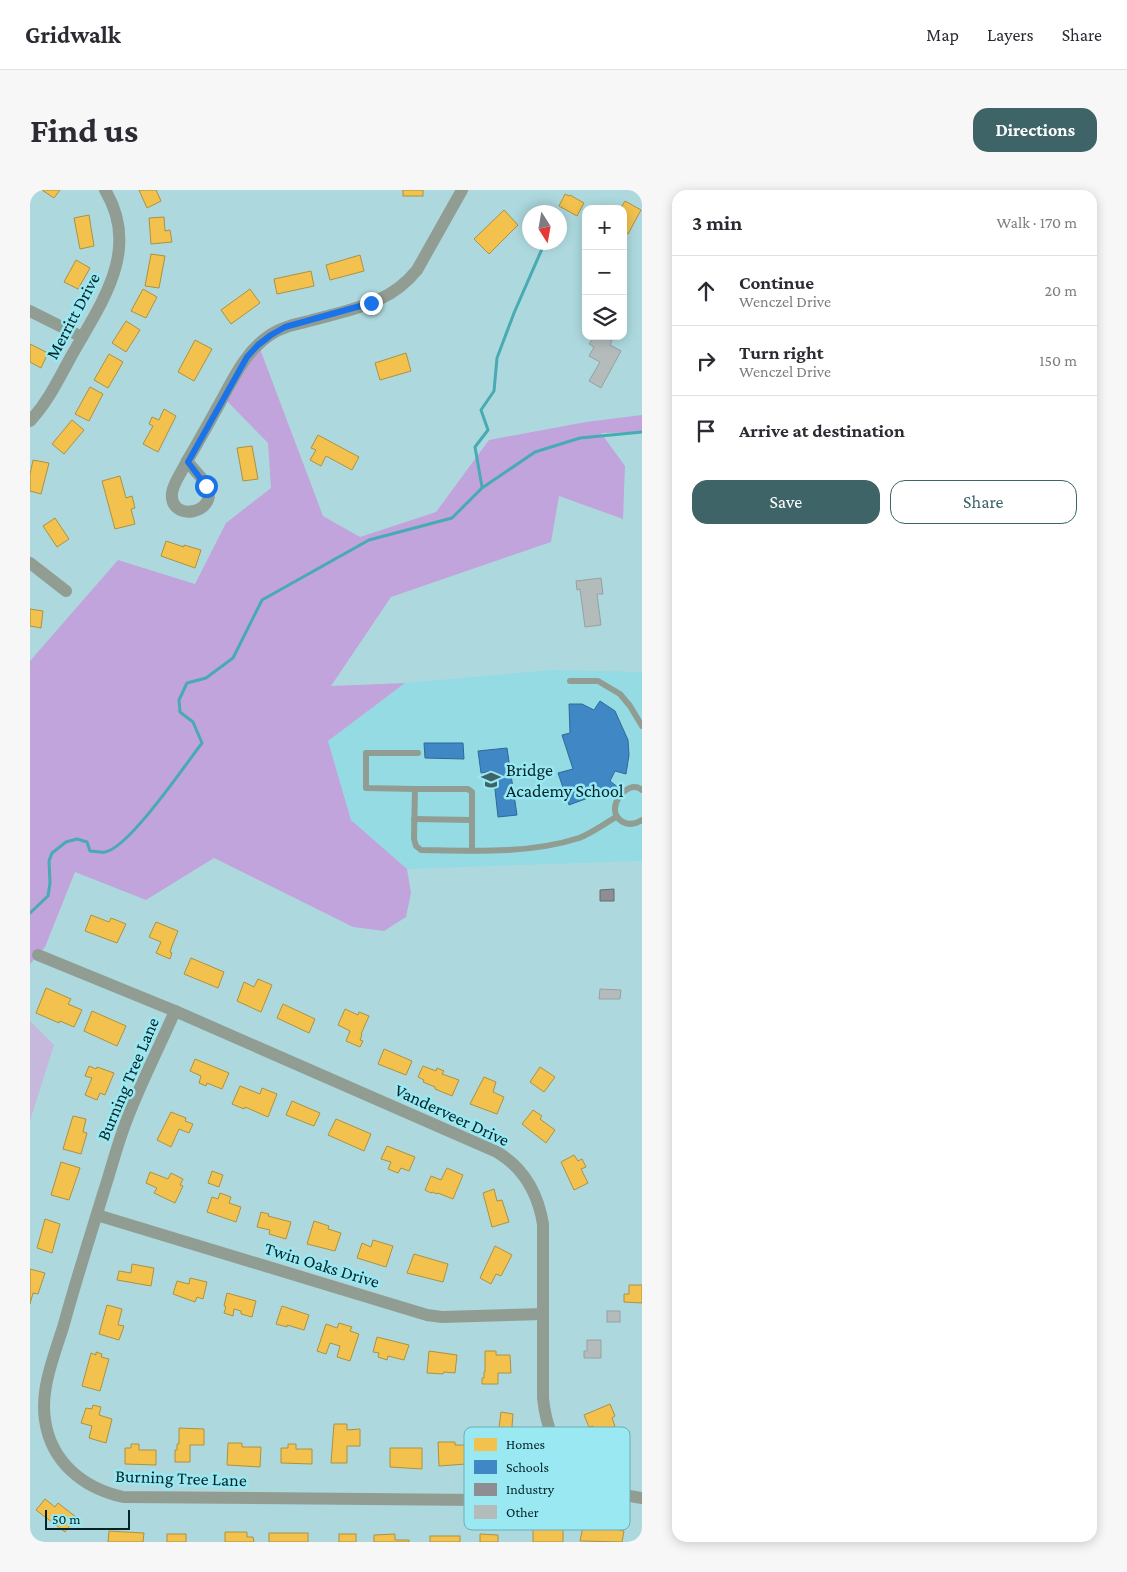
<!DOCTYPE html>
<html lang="en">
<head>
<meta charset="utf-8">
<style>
  :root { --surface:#fff; --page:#f7f7f7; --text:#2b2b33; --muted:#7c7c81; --line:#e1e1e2; --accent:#3e6468 }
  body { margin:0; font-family:"Crimson Pro",serif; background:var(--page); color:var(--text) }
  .controls { position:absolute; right:15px; top:15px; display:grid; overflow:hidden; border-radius:10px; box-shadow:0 2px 12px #0003 }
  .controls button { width:45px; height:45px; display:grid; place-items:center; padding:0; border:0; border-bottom:1px solid var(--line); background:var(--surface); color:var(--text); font:25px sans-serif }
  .compass { position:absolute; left:492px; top:15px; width:45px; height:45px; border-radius:50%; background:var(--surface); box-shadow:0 2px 12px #0003; rotate:169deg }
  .scale { position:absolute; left:15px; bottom:12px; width:85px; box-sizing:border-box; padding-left:5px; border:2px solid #022529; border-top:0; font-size:14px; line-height:18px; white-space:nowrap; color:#022529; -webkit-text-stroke:4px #99e8f2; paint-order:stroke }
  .stop { position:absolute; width:15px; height:15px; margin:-11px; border:4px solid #1a73e8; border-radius:50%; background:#fff }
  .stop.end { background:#1a73e8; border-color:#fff; box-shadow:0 1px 5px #0008 }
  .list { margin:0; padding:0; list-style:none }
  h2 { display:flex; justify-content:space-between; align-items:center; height:65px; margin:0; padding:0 20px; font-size:21px }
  h2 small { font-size:16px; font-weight:400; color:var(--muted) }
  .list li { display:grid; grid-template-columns:32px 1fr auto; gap:15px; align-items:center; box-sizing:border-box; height:70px; padding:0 20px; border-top:1px solid var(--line) }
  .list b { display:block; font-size:19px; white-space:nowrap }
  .list p { margin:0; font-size:16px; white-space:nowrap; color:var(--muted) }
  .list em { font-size:16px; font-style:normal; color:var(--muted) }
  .actions { display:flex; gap:10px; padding:15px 20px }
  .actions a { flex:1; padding:11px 0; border:1px solid var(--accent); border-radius:15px; text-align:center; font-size:18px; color:var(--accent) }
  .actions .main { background:var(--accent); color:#fff }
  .icon { flex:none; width:28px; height:28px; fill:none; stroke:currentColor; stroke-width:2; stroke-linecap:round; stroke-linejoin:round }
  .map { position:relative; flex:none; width:612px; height:1352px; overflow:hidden; border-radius:15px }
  header { display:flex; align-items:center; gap:30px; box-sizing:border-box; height:70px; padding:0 25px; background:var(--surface); border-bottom:1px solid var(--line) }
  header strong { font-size:24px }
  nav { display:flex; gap:28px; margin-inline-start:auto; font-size:18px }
  .intro { display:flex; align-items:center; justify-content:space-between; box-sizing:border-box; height:120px; padding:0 30px }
  h1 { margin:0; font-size:35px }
  .button { padding:12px 22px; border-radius:15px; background:var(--accent); color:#fff; font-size:18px; font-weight:700 }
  main { display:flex; gap:30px; padding:0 30px }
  aside { flex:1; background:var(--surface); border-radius:15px; box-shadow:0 2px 12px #0003 }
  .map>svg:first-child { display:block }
  .built { fill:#95dbe3 }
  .green { fill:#c6b7dd }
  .forest { fill:#c1a4db }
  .homes { fill:#f2c14e; stroke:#aa9243 }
  .schools { fill:#3f88c5; stroke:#2d6a96 }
  .industry { fill:#8d8d92; stroke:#636e72 }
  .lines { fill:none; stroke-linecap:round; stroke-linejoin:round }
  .stream { stroke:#48aab3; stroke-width:3 }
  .building { fill:#b3bbbb; stroke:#98a0a2 }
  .lane { stroke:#919d93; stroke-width:6 }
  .street { stroke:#919d93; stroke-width:12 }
  .route { stroke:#1a73e8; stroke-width:6 }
  .labels { text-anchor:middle; stroke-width:5; stroke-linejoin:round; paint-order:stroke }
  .street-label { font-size:18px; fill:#022529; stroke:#99e8f2 }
  .poi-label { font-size:18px; fill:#022529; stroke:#99e8f2; text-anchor:start }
  .key { fill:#99e8f2; stroke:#6caeb6; stroke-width:1 }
  .key-label { font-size:14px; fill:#022529 }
</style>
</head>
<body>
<header>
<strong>Gridwalk</strong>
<nav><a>Map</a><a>Layers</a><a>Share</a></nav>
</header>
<div class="intro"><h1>Find us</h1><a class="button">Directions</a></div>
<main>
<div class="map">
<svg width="612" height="1352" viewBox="0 0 612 1352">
  <rect width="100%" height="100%" fill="#add9de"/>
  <polygon class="built" points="521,480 612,482 612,671 377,679 321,630 298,551 375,493"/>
  <polygon class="green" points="0,831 24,855 0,931"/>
  <polygon class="forest" points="227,151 293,326 330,347 406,322 459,250 556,232 612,225 612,242 571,243 595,276 593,329 529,306 521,352 361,407 301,496 375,493 298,551 321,630 377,679 381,703 376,727 354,741 323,737 184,668 116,710 45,682 15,757 0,774 0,471 88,370 165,394 196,333 241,298 238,253 195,209"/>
  <g class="homes">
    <polygon points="12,0 30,0 24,8"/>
    <polygon points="109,0 126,0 131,11 117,18"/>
    <rect x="373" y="0" width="20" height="6"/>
    <polygon points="535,4 539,6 540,5 554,13 547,26 529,16"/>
    <polygon points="595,11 611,20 598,44 593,42 593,19 590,19"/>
    <polygon points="474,20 488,35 459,64 444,49"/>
    <polygon points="59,25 64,56 50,59 44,28"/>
    <polygon points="134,27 135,41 140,40 142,52 121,54 119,28"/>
    <polygon points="121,64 135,66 129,98 115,96"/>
    <polygon points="330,65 334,81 300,90 296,75"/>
    <polygon points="46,70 60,78 48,99 34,92"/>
    <polygon points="281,81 284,96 247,104 244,89"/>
    <polygon points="113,99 127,107 116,128 101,121"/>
    <polygon points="220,99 230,113 201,134 191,120"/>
    <polygon points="96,131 110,140 96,162 82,153"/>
    <polygon points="165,150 182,159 164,191 148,182"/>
    <polygon points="0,154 18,163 11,178 0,172"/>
    <polygon points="376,163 381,181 350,190 345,173"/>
    <polygon points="79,164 93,172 78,198 64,190"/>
    <polygon points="60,197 73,204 59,231 45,224"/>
    <polygon points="134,219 146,226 128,262 113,254 123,236 119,234 122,227 129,230"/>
    <polygon points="42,230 54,240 34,264 22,254"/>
    <polygon points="288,245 329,267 322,280 296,266 291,276 280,270 286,260 281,258"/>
    <polygon points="222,256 228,289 213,291 207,258"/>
    <polygon points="3,270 19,273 11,304 0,301 0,284"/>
    <polygon points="90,286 96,308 102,306 105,318 101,319 105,334 85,339 72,291"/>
    <polygon points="25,328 39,349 27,357 13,336"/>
    <polygon points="136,351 154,357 154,355 171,360 165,378 131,366"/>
    <polygon points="0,419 13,421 11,438 0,436"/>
    <polygon points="61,725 79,732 81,728 96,734 87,753 55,741"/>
    <polygon points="126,732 148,741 142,756 140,762 142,763 140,769 126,763 131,752 119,747"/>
    <polygon points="161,768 194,782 188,798 154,784"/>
    <polygon points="228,789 242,795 231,822 207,811 214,792 224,797"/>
    <polygon points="16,798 41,809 38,814 52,820 44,837 30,831 29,833 6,823"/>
    <polygon points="253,814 285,829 279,843 247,828"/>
    <polygon points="315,819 328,825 329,822 339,826 331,844 332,845 330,850 333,851 330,857 316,851 320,841 308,835"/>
    <polygon points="62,821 96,836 87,856 54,841"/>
    <polygon points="354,859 382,871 376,885 348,874"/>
    <polygon points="165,869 199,883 192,899 177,893 176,896 169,893 171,886 160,881"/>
    <polygon points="59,876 66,879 67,877 84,883 75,905 70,903 67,910 55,905 62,888 55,886"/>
    <polygon points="393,876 406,881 407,878 414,881 412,884 429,890 422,906 405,899 405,897 393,892 394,890 388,887"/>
    <polygon points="510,877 525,887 514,902 500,892"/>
    <polygon points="454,887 466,892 463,902 474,907 467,924 440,914"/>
    <polygon points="210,896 230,904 232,898 247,904 238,927 215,917 214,919 202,914"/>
    <polygon points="262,911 290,923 284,936 256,925"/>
    <polygon points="503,920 512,926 510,929 525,940 516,953 492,934"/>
    <polygon points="141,922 156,928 155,931 163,934 159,943 149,939 141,957 127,950"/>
    <polygon points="43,926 56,929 53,942 57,943 51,964 33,959"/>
    <polygon points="306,929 341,944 334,961 298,945"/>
    <polygon points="357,956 385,967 379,981 371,978 368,983 358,979 361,972 351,969"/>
    <polygon points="544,965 548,971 552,969 556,977 551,979 558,993 544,1000 531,972"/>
    <polygon points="31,972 50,978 39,1010 21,1005"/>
    <polygon points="417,978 433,985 423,1009 408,1003 407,1004 402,1002 401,1003 395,1000 401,986 411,990"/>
    <polygon points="182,981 193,985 189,997 178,993"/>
    <polygon points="120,982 138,989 141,983 153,989 150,995 153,996 145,1013 124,1003 127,998 116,993"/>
    <polygon points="464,999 467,1011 472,1010 479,1032 462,1037 453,1003"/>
    <polygon points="190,1003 201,1007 199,1013 211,1017 206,1032 177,1022 182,1007 188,1009"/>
    <polygon points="231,1022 239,1024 238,1026 261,1032 256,1049 239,1044 240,1040 227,1037"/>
    <polygon points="15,1029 30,1034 22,1063 7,1058"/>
    <polygon points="284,1031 299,1036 298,1039 311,1043 305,1061 277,1054"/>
    <polygon points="343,1050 363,1056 356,1077 327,1068 332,1053 341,1057"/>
    <polygon points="465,1056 482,1065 471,1086 466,1084 461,1094 450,1088"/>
    <polygon points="384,1064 418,1074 413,1092 377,1083"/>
    <polygon points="102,1074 124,1078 121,1096 87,1090 89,1081 101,1083"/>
    <polygon points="0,1079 15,1083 8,1104 3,1103 0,1114"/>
    <polygon points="160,1088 177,1092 173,1109 167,1107 165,1112 143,1104 147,1091 159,1094"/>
    <polygon points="599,1095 612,1095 612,1113 594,1112 594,1104 599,1104"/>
    <polygon points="197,1103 226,1111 222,1127 211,1124 211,1121 204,1119 203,1126 194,1123 196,1117 194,1116"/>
    <polygon points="77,1115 92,1119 88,1135 94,1136 89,1150 69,1144"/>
    <polygon points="252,1116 279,1125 274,1140 257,1135 257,1137 246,1134"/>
    <polygon points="309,1133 322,1137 320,1141 329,1144 320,1171 307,1167 310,1156 300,1153 296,1164 287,1161 296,1134 307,1138"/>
    <polygon points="347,1147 379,1155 374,1170 358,1166 357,1170 348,1167 349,1163 343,1162"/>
    <polygon points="399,1161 427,1165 425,1183 414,1182 413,1184 397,1183"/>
    <polygon points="455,1161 466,1161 466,1165 480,1165 481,1183 468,1183 468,1194 452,1194 452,1188 454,1188 454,1182 455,1182"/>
    <polygon points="66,1162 72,1164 71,1167 79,1169 70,1201 52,1196 61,1163 66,1165"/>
    <polygon points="580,1214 585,1226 582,1228 585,1236 583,1237 586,1245 569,1252 563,1236 559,1237 554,1225"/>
    <polygon points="63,1215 71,1217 69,1225 82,1229 76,1253 59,1248 62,1236 51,1233 56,1218 62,1219"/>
    <polygon points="471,1222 483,1224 482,1237 487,1238 484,1259 479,1258 477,1271 460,1268 461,1261 466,1261"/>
    <polygon points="304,1234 317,1234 317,1240 330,1239 330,1256 317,1256 317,1273 301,1273"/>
    <polygon points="149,1238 174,1239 174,1255 160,1255 160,1272 145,1272 145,1260 147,1260 147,1254 149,1254"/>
    <polygon points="408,1252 425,1252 425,1255 436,1255 436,1274 409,1276"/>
    <polygon points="198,1253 212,1253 212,1257 231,1257 230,1277 197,1275"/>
    <polygon points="101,1254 109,1254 109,1260 126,1260 126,1275 95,1274 95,1258 101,1258"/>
    <polygon points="258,1254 266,1254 266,1259 282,1259 282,1274 251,1273 251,1258 258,1258"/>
    <polygon points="360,1258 392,1258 392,1279 360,1277"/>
    <polygon points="15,1309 25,1317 28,1313 46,1327 35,1342 6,1320"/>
    <polygon points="554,1332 594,1341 592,1352 550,1351"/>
    <polygon points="503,1334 514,1334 514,1337 533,1338 533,1352 503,1352"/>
    <polygon points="79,1341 114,1343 113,1352 78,1352"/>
    <polygon points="195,1342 217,1342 217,1347 223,1347 224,1352 195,1352"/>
    <rect x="239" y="1343" width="39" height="9"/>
    <rect x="137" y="1344" width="19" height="8"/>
    <rect x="309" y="1344" width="17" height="8"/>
    <polygon points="365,1344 365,1350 379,1350 379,1352 344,1352 344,1345"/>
    <polygon points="450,1344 468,1345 468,1352 450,1352"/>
    <rect x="400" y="1346" width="30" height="6"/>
  </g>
  <g class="schools">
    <polygon points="570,511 585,521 598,550 599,565 596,584 585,581 580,591 594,602 587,610 574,599 558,608 539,615 528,583 543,579 532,545 540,543 539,514 552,514 564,520"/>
    <polygon points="394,553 433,553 434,569 395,568"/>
    <polygon points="477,558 487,625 468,627 463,581 451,583 448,561"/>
  </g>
  <polygon class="industry" points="584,699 584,711 570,711 570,700"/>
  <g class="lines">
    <g class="stream">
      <polyline points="452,297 445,257 458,240 451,220 464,201 467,168 484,123 515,52"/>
      <path d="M 0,723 L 18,706 L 20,693 L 19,671 L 22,663 L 36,652 L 47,649 L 57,652 L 60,661 C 64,661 71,663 75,662 C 99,658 155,575 172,553 L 163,532 L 150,522 L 149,510 L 157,493 L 176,488 L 203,468 L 232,410 L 339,350 L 422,328 L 452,298 L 505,262 L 550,248 L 612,242"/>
    </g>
  </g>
  <g class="building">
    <polygon points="564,146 574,146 582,151 580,155 591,161 571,198 559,191 570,172 559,166 564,157 559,154"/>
    <polygon points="571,388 573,404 567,404 571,435 555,437 550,399 547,400 546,391"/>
    <polygon points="570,799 591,800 590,809 569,809"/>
    <rect x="577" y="1121" width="13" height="11"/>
    <polygon points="557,1150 571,1150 571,1168 554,1168 554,1161 557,1161"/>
  </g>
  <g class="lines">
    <g class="lane">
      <polyline points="540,491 568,491 590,504 600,516 612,536"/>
      <polyline points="385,599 336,598 336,563 388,563"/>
      <path d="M 612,600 C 597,587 572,621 593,632 C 599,635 606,634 612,630"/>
      <polyline points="384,629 441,630"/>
      <path d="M 442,661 L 442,602 L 438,599 L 385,599 L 384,649 L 386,656 L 391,660 C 442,661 500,664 549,648 C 562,643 574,634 586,627"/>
    </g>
    <g class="street">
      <polyline points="0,121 52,147"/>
      <path d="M 0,231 C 19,211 30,186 43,163 C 72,112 111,59 75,0"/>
      <path d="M 157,271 C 169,251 180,231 191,211 C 204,187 216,161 240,145 C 252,137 266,134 279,131 C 321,119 359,115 387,80 L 432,0"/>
      <path d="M 157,271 C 163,279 173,288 177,296 C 189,324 139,333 142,303 C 143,293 153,280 157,271 Z"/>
      <polyline points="0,373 36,401"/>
      <path d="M 8,765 L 145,821 L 467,962 C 494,978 508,1004 513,1034 L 513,1208 C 519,1267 554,1301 612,1308"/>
      <path d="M 145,821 C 129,858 110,894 96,932 C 87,955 81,980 73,1004 C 60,1047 46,1090 34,1134 C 25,1164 10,1198 15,1230 C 21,1272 53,1298 93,1307 L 450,1310 C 487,1305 506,1291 537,1271"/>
      <polyline points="67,1025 397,1125 412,1127 513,1124"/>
    </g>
  </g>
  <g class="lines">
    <polyline class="route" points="176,296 158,272 217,167 228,155 241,145 255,137 341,113"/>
  </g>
  <defs>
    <g id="school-bare" transform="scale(1.5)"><path d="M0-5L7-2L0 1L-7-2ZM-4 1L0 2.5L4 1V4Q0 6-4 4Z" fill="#3e6468" stroke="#99e8f2" stroke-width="2.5" paint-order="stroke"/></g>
  </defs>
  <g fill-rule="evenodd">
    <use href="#school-bare" x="461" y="590"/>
  </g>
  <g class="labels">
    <g class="street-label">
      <text transform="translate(43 126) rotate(-62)" y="6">Merritt Drive</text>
      <text transform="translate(98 889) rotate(-67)" y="6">Burning Tree Lane</text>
      <text transform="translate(422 925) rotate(25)" y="6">Vanderveer Drive</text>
      <text transform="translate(292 1075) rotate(17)" y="6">Twin Oaks Drive</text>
      <text transform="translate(151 1288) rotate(2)" y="6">Burning Tree Lane</text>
    </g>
    <g class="poi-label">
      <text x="476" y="586">Bridge<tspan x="476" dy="21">Academy School</tspan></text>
    </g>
  </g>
  <rect x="434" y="1237" width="166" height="103" rx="8" class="key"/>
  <rect x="444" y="1248" width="23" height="13" fill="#f2c14e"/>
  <rect x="444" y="1270" width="23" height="14" fill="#3f88c5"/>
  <rect x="444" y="1293" width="23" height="13" fill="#8d8d92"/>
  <rect x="444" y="1315" width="23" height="14" fill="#b3bbbb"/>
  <g class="key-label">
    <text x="476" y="1259">Homes</text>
    <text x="476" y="1282">Schools</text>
    <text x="476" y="1304">Industry</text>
    <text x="476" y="1327">Other</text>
  </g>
</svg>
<div class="controls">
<button>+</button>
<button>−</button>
<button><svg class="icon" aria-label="layers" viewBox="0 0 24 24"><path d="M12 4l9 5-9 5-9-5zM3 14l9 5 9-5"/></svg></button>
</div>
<svg class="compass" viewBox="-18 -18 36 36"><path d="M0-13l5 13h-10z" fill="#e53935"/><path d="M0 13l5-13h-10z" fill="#7c7c81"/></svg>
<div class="scale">50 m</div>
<div class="stop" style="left:176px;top:296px"></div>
<div class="stop end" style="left:341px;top:113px"></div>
</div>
<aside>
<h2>3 min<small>Walk · 170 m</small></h2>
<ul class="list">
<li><svg class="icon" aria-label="ahead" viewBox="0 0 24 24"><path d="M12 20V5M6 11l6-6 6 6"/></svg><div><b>Continue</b><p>Wenczel Drive</p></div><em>20 m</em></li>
<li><svg class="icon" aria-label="right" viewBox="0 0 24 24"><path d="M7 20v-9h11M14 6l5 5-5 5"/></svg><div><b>Turn right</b><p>Wenczel Drive</p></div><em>150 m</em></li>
<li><svg class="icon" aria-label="arrive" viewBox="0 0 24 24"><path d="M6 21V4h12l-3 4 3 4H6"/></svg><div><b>Arrive at destination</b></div></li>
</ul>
<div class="actions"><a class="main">Save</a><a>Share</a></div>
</aside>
</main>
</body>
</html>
